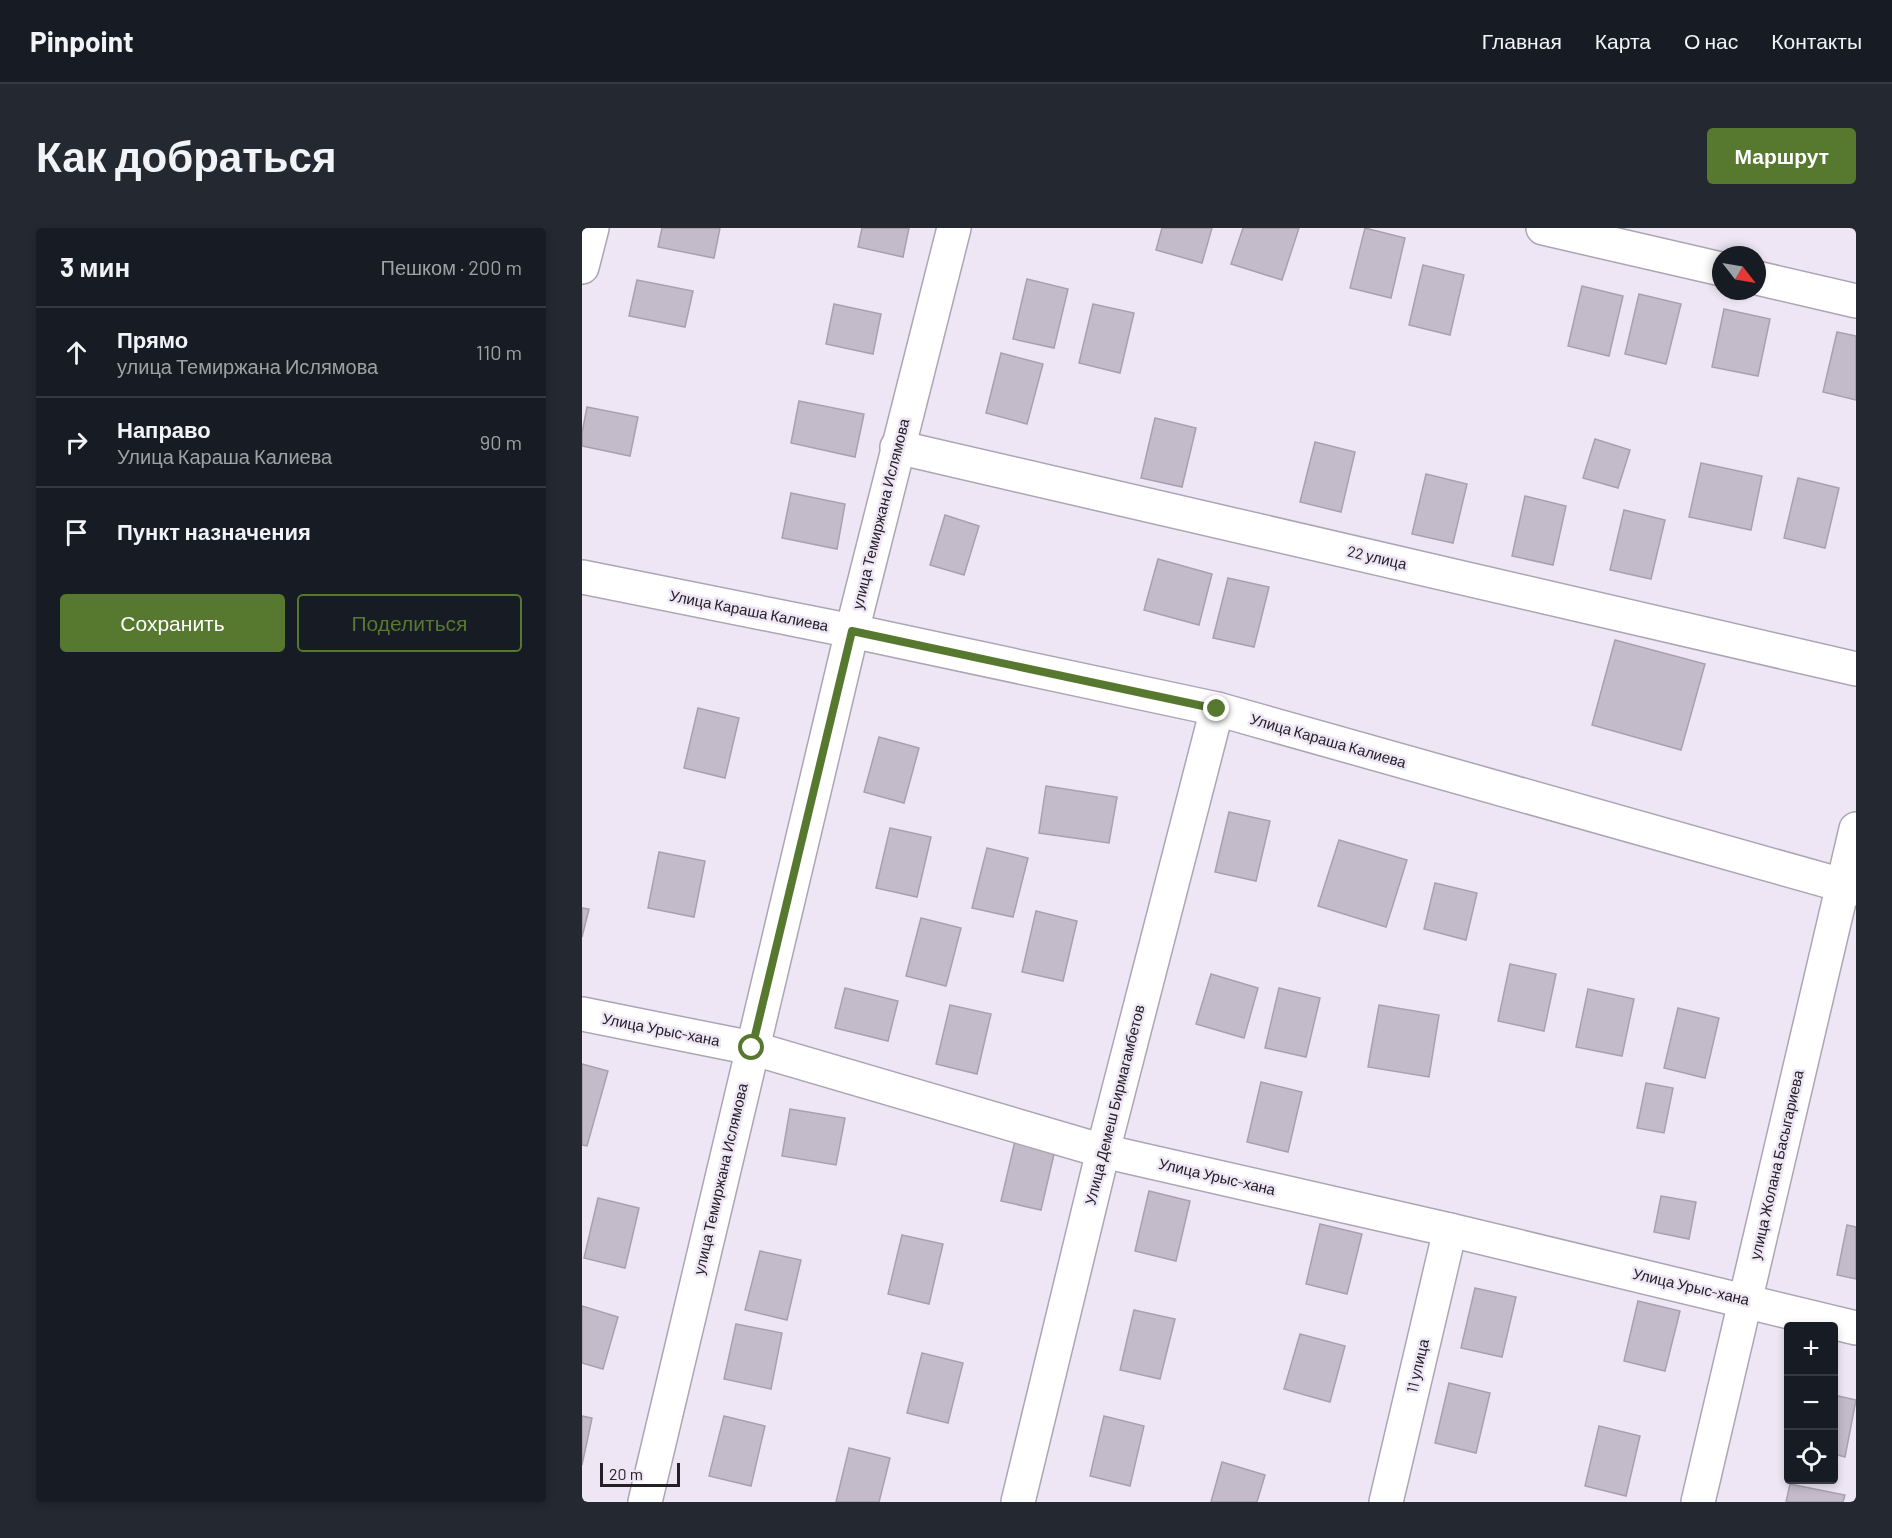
<!DOCTYPE html>
<html lang="ru">
<head>
<meta charset="utf-8">
<style>
  :root { --surface:#171b24; --page:#242831; --text:#f1f3f6; --muted:#9ea1a6; --line:#363941; --accent:#57782f }
  body { margin:0; font-family:Barlow,sans-serif; background:var(--page); color:var(--text) }
  .controls { position:absolute; right:18px; bottom:18px; display:grid; overflow:hidden; border-radius:6px; box-shadow:0 3px 9px #0003 }
  .controls button { width:54px; height:54px; display:grid; place-items:center; padding:0; border:0; border-bottom:2px solid var(--line); background:var(--surface); color:var(--text); font:30px sans-serif }
  .compass { position:absolute; left:1130px; top:18px; width:54px; height:54px; border-radius:50%; background:var(--surface); box-shadow:0 3px 9px #0003; rotate:121deg }
  .scale { position:absolute; left:18px; bottom:15px; width:80px; box-sizing:border-box; padding-left:6px; border:3px solid #232026; border-top:0; font-size:16px; line-height:21px; white-space:nowrap; color:#232026; -webkit-text-stroke:4px #eee6f5; paint-order:stroke }
  .stop { position:absolute; width:18px; height:18px; margin:-14px; border:4px solid #57782f; border-radius:50%; background:#fff }
  .stop.end { background:#57782f; border-color:#fff; box-shadow:0 2px 6px #0008 }
  .list { margin:0; padding:0; list-style:none }
  h2 { display:flex; justify-content:space-between; align-items:center; height:78px; margin:0; padding:0 24px; font-size:26px }
  h2 small { font-size:20px; font-weight:400; color:var(--muted) }
  .list li { display:grid; grid-template-columns:39px 1fr auto; gap:18px; align-items:center; box-sizing:border-box; height:90px; padding:0 24px; border-top:2px solid var(--line) }
  .list b { display:block; font-size:22px; white-space:nowrap }
  .list p { margin:0; font-size:20px; white-space:nowrap; color:var(--muted) }
  .list em { font-size:20px; font-style:normal; color:var(--muted) }
  .actions { display:flex; gap:12px; padding:18px 24px }
  .actions a { flex:1; padding:14px 0; border:2px solid var(--accent); border-radius:6px; text-align:center; font-size:21px; color:var(--accent) }
  .actions .main { background:var(--accent); color:#fff }
  .icon { flex:none; width:33px; height:33px; fill:none; stroke:currentColor; stroke-width:2; stroke-linecap:round; stroke-linejoin:round }
  .map { position:relative; flex:none; width:1274px; height:1274px; overflow:hidden; border-radius:6px }
  header { display:flex; align-items:center; gap:36px; box-sizing:border-box; height:84px; padding:0 30px; background:var(--surface); border-bottom:2px solid var(--line) }
  header strong { font-size:28px }
  nav { display:flex; gap:33px; margin-inline-start:auto; font-size:21px }
  .intro { display:flex; align-items:center; justify-content:space-between; box-sizing:border-box; height:144px; padding:0 36px }
  h1 { margin:0; font-size:42px }
  .button { padding:15px 27px; border-radius:6px; background:var(--accent); color:#fff; font-size:21px; font-weight:700 }
  main { display:flex; gap:36px; padding:0 36px }
  aside { flex:1; background:var(--surface); border-radius:6px; box-shadow:0 3px 9px #0003 }
  .map>svg:first-child { display:block }
  .building { fill:#c3bbc9; stroke:#a8a0ae; stroke-width:1.5 }
  .lines { fill:none; stroke-linecap:round; stroke-linejoin:round }
  .minor-casing { stroke:#aca5b3; stroke-width:36 }
  .minor { stroke:#fff; stroke-width:33 }
  .route { stroke:#57782f; stroke-width:8 }
  .labels { text-anchor:middle; stroke-width:5; stroke-linejoin:round; paint-order:stroke }
  .street-label { font-size:15px; fill:#232026; stroke:#eee6f5 }
</style>
</head>
<body>
<header>
<strong>Pinpoint</strong>
<nav><a>Главная</a><a>Карта</a><a>О нас</a><a>Контакты</a></nav>
</header>
<div class="intro"><h1>Как добраться</h1><a class="button">Маршрут</a></div>
<main>
<aside>
<h2>3 мин<small>Пешком · 200 m</small></h2>
<ul class="list">
<li><svg class="icon" aria-label="ahead" viewBox="0 0 24 24"><path d="M12 20V5M6 11l6-6 6 6"/></svg><div><b>Прямо</b><p>улица Темиржана Ислямова</p></div><em>110 m</em></li>
<li><svg class="icon" aria-label="right" viewBox="0 0 24 24"><path d="M7 20v-9h11M14 6l5 5-5 5"/></svg><div><b>Направо</b><p>Улица Караша Калиева</p></div><em>90 m</em></li>
<li><svg class="icon" aria-label="arrive" viewBox="0 0 24 24"><path d="M6 21V4h12l-3 4 3 4H6"/></svg><div><b>Пункт назначения</b></div></li>
</ul>
<div class="actions"><a class="main">Сохранить</a><a>Поделиться</a></div>
</aside>
<div class="map">
<svg width="1274" height="1274" viewBox="0 0 1274 1274">
  <rect width="100%" height="100%" fill="#eee6f5"/>
  <g class="building">
    <polygon points="80,0 138,0 132,30 76,19"/>
    <polygon points="280,0 327,0 321,29 276,19"/>
    <polygon points="580,0 630,0 620,35 574,22"/>
    <polygon points="661,0 717,0 700,52 649,36"/>
    <polygon points="783,0 823,10 809,70 768,60"/>
    <polygon points="841,37 882,47 868,107 827,97"/>
    <polygon points="445,51 486,61 472,120 431,111"/>
    <polygon points="55,52 111,63 103,99 47,88"/>
    <polygon points="1000,58 1041,68 1027,128 986,118"/>
    <polygon points="1057,66 1099,76 1084,136 1043,126"/>
    <polygon points="252,76 299,86 291,126 244,116"/>
    <polygon points="511,76 552,85 538,145 497,135"/>
    <polygon points="1142,81 1188,91 1176,148 1130,139"/>
    <polygon points="1255,104 1274,108 1274,172 1241,164"/>
    <polygon points="419,125 461,136 445,196 404,185"/>
    <polygon points="217,173 282,186 273,229 209,215"/>
    <polygon points="5,179 56,189 48,228 0,218 0,205"/>
    <polygon points="573,190 614,200 600,259 559,250"/>
    <polygon points="1013,211 1048,222 1036,260 1001,250"/>
    <polygon points="733,214 773,224 759,284 718,274"/>
    <polygon points="1119,235 1180,248 1169,302 1107,289"/>
    <polygon points="844,246 885,256 871,315 830,306"/>
    <polygon points="1216,250 1257,260 1243,320 1202,310"/>
    <polygon points="209,265 263,276 255,321 200,310"/>
    <polygon points="943,268 984,278 971,337 930,328"/>
    <polygon points="1042,282 1083,292 1069,351 1028,342"/>
    <polygon points="363,287 397,298 382,347 348,337"/>
    <polygon points="576,331 630,346 617,397 562,382"/>
    <polygon points="646,350 687,359 672,419 631,410"/>
    <polygon points="1033,412 1123,436 1099,522 1010,497"/>
    <polygon points="116,480 157,490 143,550 102,540"/>
    <polygon points="297,509 337,520 322,575 282,564"/>
    <polygon points="464,558 535,569 527,615 457,605"/>
    <polygon points="647,584 688,593 674,653 633,644"/>
    <polygon points="308,600 349,609 335,669 294,660"/>
    <polygon points="757,612 825,632 804,699 736,678"/>
    <polygon points="405,620 446,630 431,689 390,680"/>
    <polygon points="77,624 123,633 112,689 66,680"/>
    <polygon points="853,655 895,665 884,712 842,701"/>
    <polygon points="0,680 7,681 0,709"/>
    <polygon points="454,683 495,693 481,753 440,744"/>
    <polygon points="339,690 379,700 364,758 324,748"/>
    <polygon points="928,736 974,746 962,803 916,793"/>
    <polygon points="629,746 676,760 662,810 614,796"/>
    <polygon points="263,760 316,773 306,813 253,800"/>
    <polygon points="697,760 738,770 724,829 683,820"/>
    <polygon points="1006,761 1052,771 1040,828 994,819"/>
    <polygon points="368,777 409,786 395,846 354,836"/>
    <polygon points="797,777 857,787 847,849 786,839"/>
    <polygon points="1096,780 1137,790 1123,850 1082,840"/>
    <polygon points="0,836 26,843 5,918 0,917"/>
    <polygon points="679,854 720,864 706,924 665,914"/>
    <polygon points="1064,855 1091,860 1082,905 1055,900"/>
    <polygon points="208,881 263,890 254,937 200,928"/>
    <polygon points="433,913 473,922 459,982 419,973"/>
    <polygon points="567,963 608,973 594,1033 553,1023"/>
    <polygon points="1079,968 1114,974 1107,1011 1072,1004"/>
    <polygon points="16,970 57,980 43,1040 2,1030"/>
    <polygon points="738,996 780,1006 765,1066 724,1056"/>
    <polygon points="1265,997 1274,999 1274,1051 1255,1047"/>
    <polygon points="320,1007 361,1016 347,1076 306,1066"/>
    <polygon points="178,1023 219,1032 205,1092 163,1082"/>
    <polygon points="893,1060 934,1069 920,1129 879,1120"/>
    <polygon points="1056,1073 1098,1083 1083,1143 1042,1133"/>
    <polygon points="0,1078 36,1089 21,1141 0,1135"/>
    <polygon points="552,1082 593,1091 578,1151 538,1142"/>
    <polygon points="154,1096 200,1105 189,1161 142,1151"/>
    <polygon points="718,1106 763,1118 748,1174 702,1161"/>
    <polygon points="340,1125 381,1135 366,1195 325,1185"/>
    <polygon points="867,1155 908,1165 894,1225 853,1215"/>
    <polygon points="1252,1167 1274,1172 1263,1229 1252,1226"/>
    <polygon points="0,1188 10,1190 0,1237"/>
    <polygon points="142,1188 183,1198 169,1258 127,1248"/>
    <polygon points="522,1188 562,1198 548,1258 508,1248"/>
    <polygon points="1017,1198 1058,1208 1044,1268 1003,1258"/>
    <polygon points="267,1220 308,1230 297,1274 254,1274"/>
    <polygon points="640,1234 683,1247 675,1274 629,1274"/>
    <polygon points="1208,1256 1263,1267 1261,1274 1204,1274"/>
  </g>
  <g class="lines">
    <g class="minor-casing">
      <g id="minor">
        <polyline points="961,0 1139,41"/>
        <polyline points="0,39 10,0"/>
        <polyline points="1175,50 1274,73"/>
        <polyline points="315,219 1274,441"/>
        <polyline points="0,349 270,403 635,481 1274,661"/>
        <polyline points="0,786 170,820 521,923 868,1002 1274,1100"/>
        <polyline points="63,1274 270,403 372,0"/>
        <polyline points="436,1274 521,923 635,481"/>
        <polyline points="804,1274 868,1002"/>
        <polyline points="1116,1274 1274,601"/>
      </g>
    </g>
    <use href="#minor" class="minor"/>
  </g>
  <g class="lines">
    <polyline class="route" points="170,820 270,403 635,481"/>
  </g>
  <g class="labels">
    <g class="street-label">
      <text transform="translate(299 286) rotate(-76)" y="5">улица Темиржана Ислямова</text>
      <text transform="translate(795 330) rotate(13)" y="5">22 улица</text>
      <text transform="translate(167 383) rotate(11)" y="5">Улица Караша Калиева</text>
      <text transform="translate(746 513) rotate(16)" y="5">Улица Караша Калиева</text>
      <text transform="translate(79 802) rotate(11)" y="5">Улица Урыс-хана</text>
      <text transform="translate(533 877) rotate(-76)" y="5">Улица Демеш Бирмагамбетов</text>
      <text transform="translate(1195 937) rotate(-77)" y="5">улица Жолана Басыгариева</text>
      <text transform="translate(635 949) rotate(13)" y="5">Улица Урыс-хана</text>
      <text transform="translate(139 951) rotate(-77)" y="5">улица Темиржана Ислямова</text>
      <text transform="translate(1109 1059) rotate(13)" y="5">Улица Урыс-хана</text>
      <text transform="translate(836 1138) rotate(-77)" y="5">11 улица</text>
    </g>
  </g>
</svg>
<div class="controls">
<button>+</button>
<button>−</button>
<button><svg class="icon" aria-label="locate" viewBox="0 0 24 24"><circle cx="12" cy="12" r="6"/><path d="M12 2v4M12 18v4M2 12h4M18 12h4"/></svg></button>
</div>
<svg class="compass" viewBox="-18 -18 36 36"><path d="M0-13l5 13h-10z" fill="#e53935"/><path d="M0 13l5-13h-10z" fill="#9ea1a6"/></svg>
<div class="scale">20 m</div>
<div class="stop" style="left:170px;top:820px"></div>
<div class="stop end" style="left:635px;top:481px"></div>
</div>
</main>
</body>
</html>
